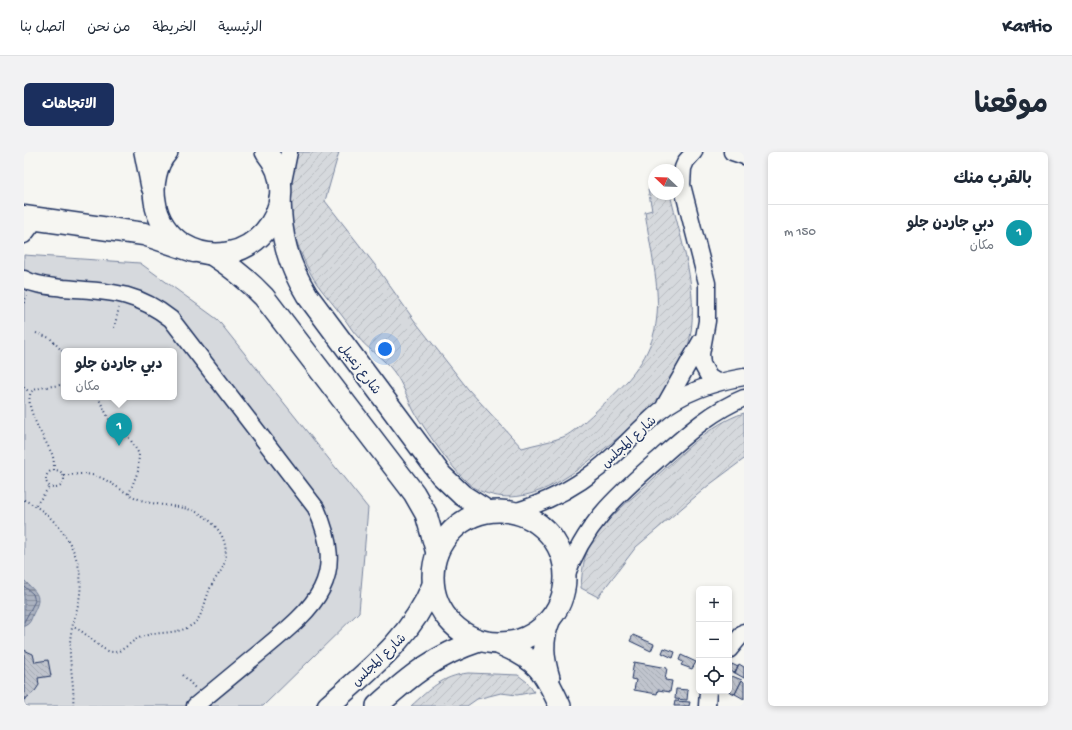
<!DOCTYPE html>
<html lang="ar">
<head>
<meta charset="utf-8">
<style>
  :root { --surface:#fff; --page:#f2f2f3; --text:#1f2937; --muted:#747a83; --line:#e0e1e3; --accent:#1b2f5e }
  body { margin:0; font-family:"Gochi Hand","Playpen Sans Arabic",sans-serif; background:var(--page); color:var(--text); direction:rtl }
  .controls { position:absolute; right:12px; bottom:12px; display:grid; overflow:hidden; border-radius:6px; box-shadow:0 2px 6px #0003 }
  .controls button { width:36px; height:36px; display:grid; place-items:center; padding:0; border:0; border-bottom:1px solid var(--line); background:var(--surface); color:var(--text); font:20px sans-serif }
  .compass { position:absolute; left:624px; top:12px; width:36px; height:36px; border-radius:50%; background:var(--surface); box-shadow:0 2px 6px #0003; rotate:293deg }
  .you { position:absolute; left:361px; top:197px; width:14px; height:14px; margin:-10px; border:3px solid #fff; border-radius:50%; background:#1a73e8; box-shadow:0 0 0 6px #1a73e833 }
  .badge { display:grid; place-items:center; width:26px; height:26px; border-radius:50%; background:var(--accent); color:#fff; font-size:13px; font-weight:700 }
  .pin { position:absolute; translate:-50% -33px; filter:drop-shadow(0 1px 2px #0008) }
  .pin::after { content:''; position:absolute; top:21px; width:14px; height:12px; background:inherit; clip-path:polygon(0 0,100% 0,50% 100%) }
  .popup { position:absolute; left:37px; top:196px; width:116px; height:52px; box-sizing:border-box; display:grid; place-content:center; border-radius:6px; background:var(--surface); filter:drop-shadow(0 1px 3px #0005); font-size:13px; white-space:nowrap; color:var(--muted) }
  .popup b { font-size:15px; color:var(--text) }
  .popup::after { content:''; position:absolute; left:50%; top:100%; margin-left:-8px; border:8px solid transparent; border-top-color:var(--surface) }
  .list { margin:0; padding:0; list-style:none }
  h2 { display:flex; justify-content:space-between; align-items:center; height:52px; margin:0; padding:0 16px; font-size:17px }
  h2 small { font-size:13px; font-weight:400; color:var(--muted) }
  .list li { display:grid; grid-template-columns:26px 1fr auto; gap:12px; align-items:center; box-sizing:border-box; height:56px; padding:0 16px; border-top:1px solid var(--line) }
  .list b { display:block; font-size:15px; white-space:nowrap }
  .list p { margin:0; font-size:13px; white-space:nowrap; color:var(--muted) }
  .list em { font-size:13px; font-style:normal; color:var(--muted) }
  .icon { flex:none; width:22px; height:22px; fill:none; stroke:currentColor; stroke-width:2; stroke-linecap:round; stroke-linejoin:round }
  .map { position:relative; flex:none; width:720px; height:554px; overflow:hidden; direction:ltr; border-radius:6px }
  header { display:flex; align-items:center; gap:24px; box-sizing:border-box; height:56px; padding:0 20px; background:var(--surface); border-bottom:1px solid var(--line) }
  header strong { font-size:19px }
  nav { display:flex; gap:22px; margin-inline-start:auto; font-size:14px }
  .intro { display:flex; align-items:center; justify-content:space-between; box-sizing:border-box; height:96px; padding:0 24px }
  h1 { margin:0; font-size:28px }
  .button { padding:10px 18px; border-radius:6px; background:var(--accent); color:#fff; font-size:14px; font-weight:700 }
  main { display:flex; gap:24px; padding:0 24px }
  aside { flex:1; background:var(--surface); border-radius:6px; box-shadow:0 2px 6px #0003 }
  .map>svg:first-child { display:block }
  .green { fill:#d6d9dd; stroke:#78849e; fill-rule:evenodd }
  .garden { fill:url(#garden-furrows); stroke:#78849e }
  .water { fill:url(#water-rules); stroke:#717e99 }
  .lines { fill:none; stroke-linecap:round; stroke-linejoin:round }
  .shore { stroke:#556385; stroke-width:1 }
  .building { fill:url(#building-back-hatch); stroke:#1b2f5e }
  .minor-casing { stroke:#1b2f5e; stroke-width:19 }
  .major-casing { stroke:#1b2f5e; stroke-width:24 }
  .highway-casing { stroke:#1b2f5e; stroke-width:25 }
  .path { stroke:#1b2f5e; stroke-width:2; stroke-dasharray:1 3; stroke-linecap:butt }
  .minor { stroke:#f6f6f2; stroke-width:16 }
  .major { stroke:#f6f6f2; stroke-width:21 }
  .highway { stroke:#f6f6f2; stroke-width:22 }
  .labels { text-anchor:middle; stroke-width:4; stroke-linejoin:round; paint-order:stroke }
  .street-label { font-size:13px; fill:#1b2f5e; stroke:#f6f6f2 }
</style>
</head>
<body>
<header>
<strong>Kartio</strong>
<nav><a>الرئيسية</a><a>الخريطة</a><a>من نحن</a><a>اتصل بنا</a></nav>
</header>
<div class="intro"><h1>موقعنا</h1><a class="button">الاتجاهات</a></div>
<main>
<aside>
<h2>بالقرب منك<small></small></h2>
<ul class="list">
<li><span class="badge" style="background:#0f9aa8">1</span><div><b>دبي جاردن جلو</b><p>مكان</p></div><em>150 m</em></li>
</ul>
</aside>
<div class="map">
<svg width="720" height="554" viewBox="0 0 720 554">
  <defs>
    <pattern id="garden-furrows" width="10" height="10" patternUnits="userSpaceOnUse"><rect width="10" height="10" fill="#d6d9dd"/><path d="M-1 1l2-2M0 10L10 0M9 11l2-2" fill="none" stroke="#b7bbc0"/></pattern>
    <pattern id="water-rules" width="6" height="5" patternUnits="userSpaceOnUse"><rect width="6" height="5" fill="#abb2c0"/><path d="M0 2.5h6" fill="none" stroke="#8a919f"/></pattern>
    <pattern id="building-back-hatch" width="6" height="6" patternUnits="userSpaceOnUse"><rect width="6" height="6" fill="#c0c4cd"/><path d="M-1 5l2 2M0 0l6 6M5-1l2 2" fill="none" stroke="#a4a9b2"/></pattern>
  </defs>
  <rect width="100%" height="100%" fill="#f6f6f2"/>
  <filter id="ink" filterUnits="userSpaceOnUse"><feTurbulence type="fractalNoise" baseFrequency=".025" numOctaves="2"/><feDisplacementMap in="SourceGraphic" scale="8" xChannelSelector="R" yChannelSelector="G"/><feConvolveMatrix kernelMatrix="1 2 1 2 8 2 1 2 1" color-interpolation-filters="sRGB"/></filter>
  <g filter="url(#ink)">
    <path class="green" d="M 0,103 L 116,111 L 193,167 L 344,356 L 335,460 L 239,554 L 0,554 ZM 40,199 L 150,199 L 150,245 L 40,245 Z"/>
    <g class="garden">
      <path d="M 272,0 L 315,0 L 301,49 L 351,113 L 390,168 L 444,237 L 498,296 C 511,292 526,290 539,285 C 550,281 573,258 583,249 C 654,186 633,142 621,60 L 628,58 L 624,37 L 630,35 L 630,42 L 646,42 C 657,89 675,137 666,186 C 662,205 654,223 643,239 C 630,258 609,274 591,288 C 554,318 506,362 454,338 C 436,330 402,279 391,261 C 384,248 379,232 370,220 C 360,206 344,198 334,185 C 328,179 324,171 319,165 C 311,154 301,143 293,132 C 278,109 264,73 265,45 C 265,30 269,15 272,0 Z"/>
      <path d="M 720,261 L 720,307 L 685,333 L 612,395 L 574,445 L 557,436 C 558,420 559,405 567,391 C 583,365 609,346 631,325 C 658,302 685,272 720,261 Z"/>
      <path d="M 444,521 L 494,523 L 503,530 L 510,540 L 493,543 L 477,541 L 453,547 L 443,554 L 387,554 C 406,537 418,524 444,521 Z"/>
    </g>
    <path class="water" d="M 0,428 C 13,442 19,443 9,462 C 7,468 6,472 0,474 Z"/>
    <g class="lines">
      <polyline class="shore" points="0,434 9,442 11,449 0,470"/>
    </g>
    <g class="building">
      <polygon points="609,483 630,492 627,499 606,489"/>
      <polygon points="640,496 651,500 649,506 638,501"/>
      <polygon points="0,498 9,502 11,510 24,508 27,524 14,526 15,533 11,539 0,548"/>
      <polygon points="657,503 672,510 668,517 657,513 659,510 655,508"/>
      <polygon points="610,510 643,516 641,528 648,529 646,540 634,538 633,542 610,538 612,528 607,527"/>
      <polygon points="708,512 714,515 711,521 705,519"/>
      <polygon points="715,512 720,515 720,526 711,521"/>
      <polygon points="708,524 718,528 711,542 704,539 705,530"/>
      <polygon points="718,528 720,530 720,547 711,542"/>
      <polygon points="652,537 664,538 663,548 651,547"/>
      <polygon points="651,549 666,550 665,554 650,554"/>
    </g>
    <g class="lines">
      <g class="minor-casing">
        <g id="minor">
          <polyline points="670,0 662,9 659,16 658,33 683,131 683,169 677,202 678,212 685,225 693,230"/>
          <polyline points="708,0 720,4"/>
          <polyline points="258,35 265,0"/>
          <polyline points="0,83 13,66"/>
          <path d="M 0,127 C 12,134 26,134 39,136 C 83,140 110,138 147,167 L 292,356 C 324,427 292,454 240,497 C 217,516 194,535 171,554"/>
          <polyline points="641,253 677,189"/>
          <path d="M 490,360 C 520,351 547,338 571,319 C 595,301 613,278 636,259 C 660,240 690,230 720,225"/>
          <path d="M 541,427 C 560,371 595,342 638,304 C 664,281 688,259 720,246"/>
          <polyline points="705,498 720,480"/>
          <polyline points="683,554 684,539"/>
        </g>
      </g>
      <g class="major-casing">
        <g id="major">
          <polyline points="121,0 128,35"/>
          <path d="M 143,0 C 132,12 128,33 131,49 C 133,67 144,84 160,93 C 220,128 287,54 242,0"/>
          <path d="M 256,47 C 257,85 263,110 283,143 L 417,323 L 438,343 L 463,359"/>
          <path d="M 189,103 C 208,115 224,128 240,145 L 390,341 L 402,362 L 413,401"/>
          <circle cx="475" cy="425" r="66"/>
          <path d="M 525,469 C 517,489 519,506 525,526"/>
          <path d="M 476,492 C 513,508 519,517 536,554"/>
          <path d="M 304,554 C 346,517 387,486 409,433"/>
          <path d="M 353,554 C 386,524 412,503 455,489"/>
        </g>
      </g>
      <g class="highway-casing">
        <polyline id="highway" points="0,65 120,82 170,99"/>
      </g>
      <g class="path">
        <polyline points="0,151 3,143"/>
        <polyline points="90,176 95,156"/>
        <polyline points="12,181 26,186 40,201"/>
        <polyline points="0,235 5,240"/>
        <polyline points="74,245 85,267 106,287 115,302 114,319 105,342"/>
        <path d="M 30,318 C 30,312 30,305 27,300 C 20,285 0,256 7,240 C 14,234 31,235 40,232"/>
        <circle cx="31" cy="327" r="9"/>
        <path d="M 40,324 C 81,316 83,334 117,348 C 141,357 168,350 188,371 C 201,383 205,399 199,415 C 195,423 188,430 185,439 C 181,449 178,467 168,473 C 152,484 131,478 115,486 C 107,489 98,501 89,500 C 75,499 64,480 49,475"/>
        <path d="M 0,348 C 34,363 61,403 56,442 C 54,459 46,475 46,493 C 45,513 51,534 49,554"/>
        <polyline points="12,353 26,334"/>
        <polyline points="159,523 172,537"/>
      </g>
      <use href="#minor" class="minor"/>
      <use href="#major" class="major"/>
      <use href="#highway" class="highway"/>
    </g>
  </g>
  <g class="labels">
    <g class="street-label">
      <text transform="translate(337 216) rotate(53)" y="5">شارع زعيبل</text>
      <text transform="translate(604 289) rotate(-43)" y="5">شارع المجلس</text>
      <text transform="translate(354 507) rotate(-44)" y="5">شارع المجلس</text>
    </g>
  </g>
</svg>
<div class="controls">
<button>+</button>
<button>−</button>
<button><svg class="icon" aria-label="locate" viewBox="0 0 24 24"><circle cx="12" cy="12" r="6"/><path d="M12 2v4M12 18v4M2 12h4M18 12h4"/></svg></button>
</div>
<svg class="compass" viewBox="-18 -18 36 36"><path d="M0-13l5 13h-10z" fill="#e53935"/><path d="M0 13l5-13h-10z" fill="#747a83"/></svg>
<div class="you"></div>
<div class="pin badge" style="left:95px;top:294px;background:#0f9aa8">1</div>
<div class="popup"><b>دبي جاردن جلو</b>مكان</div>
</div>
</main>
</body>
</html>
